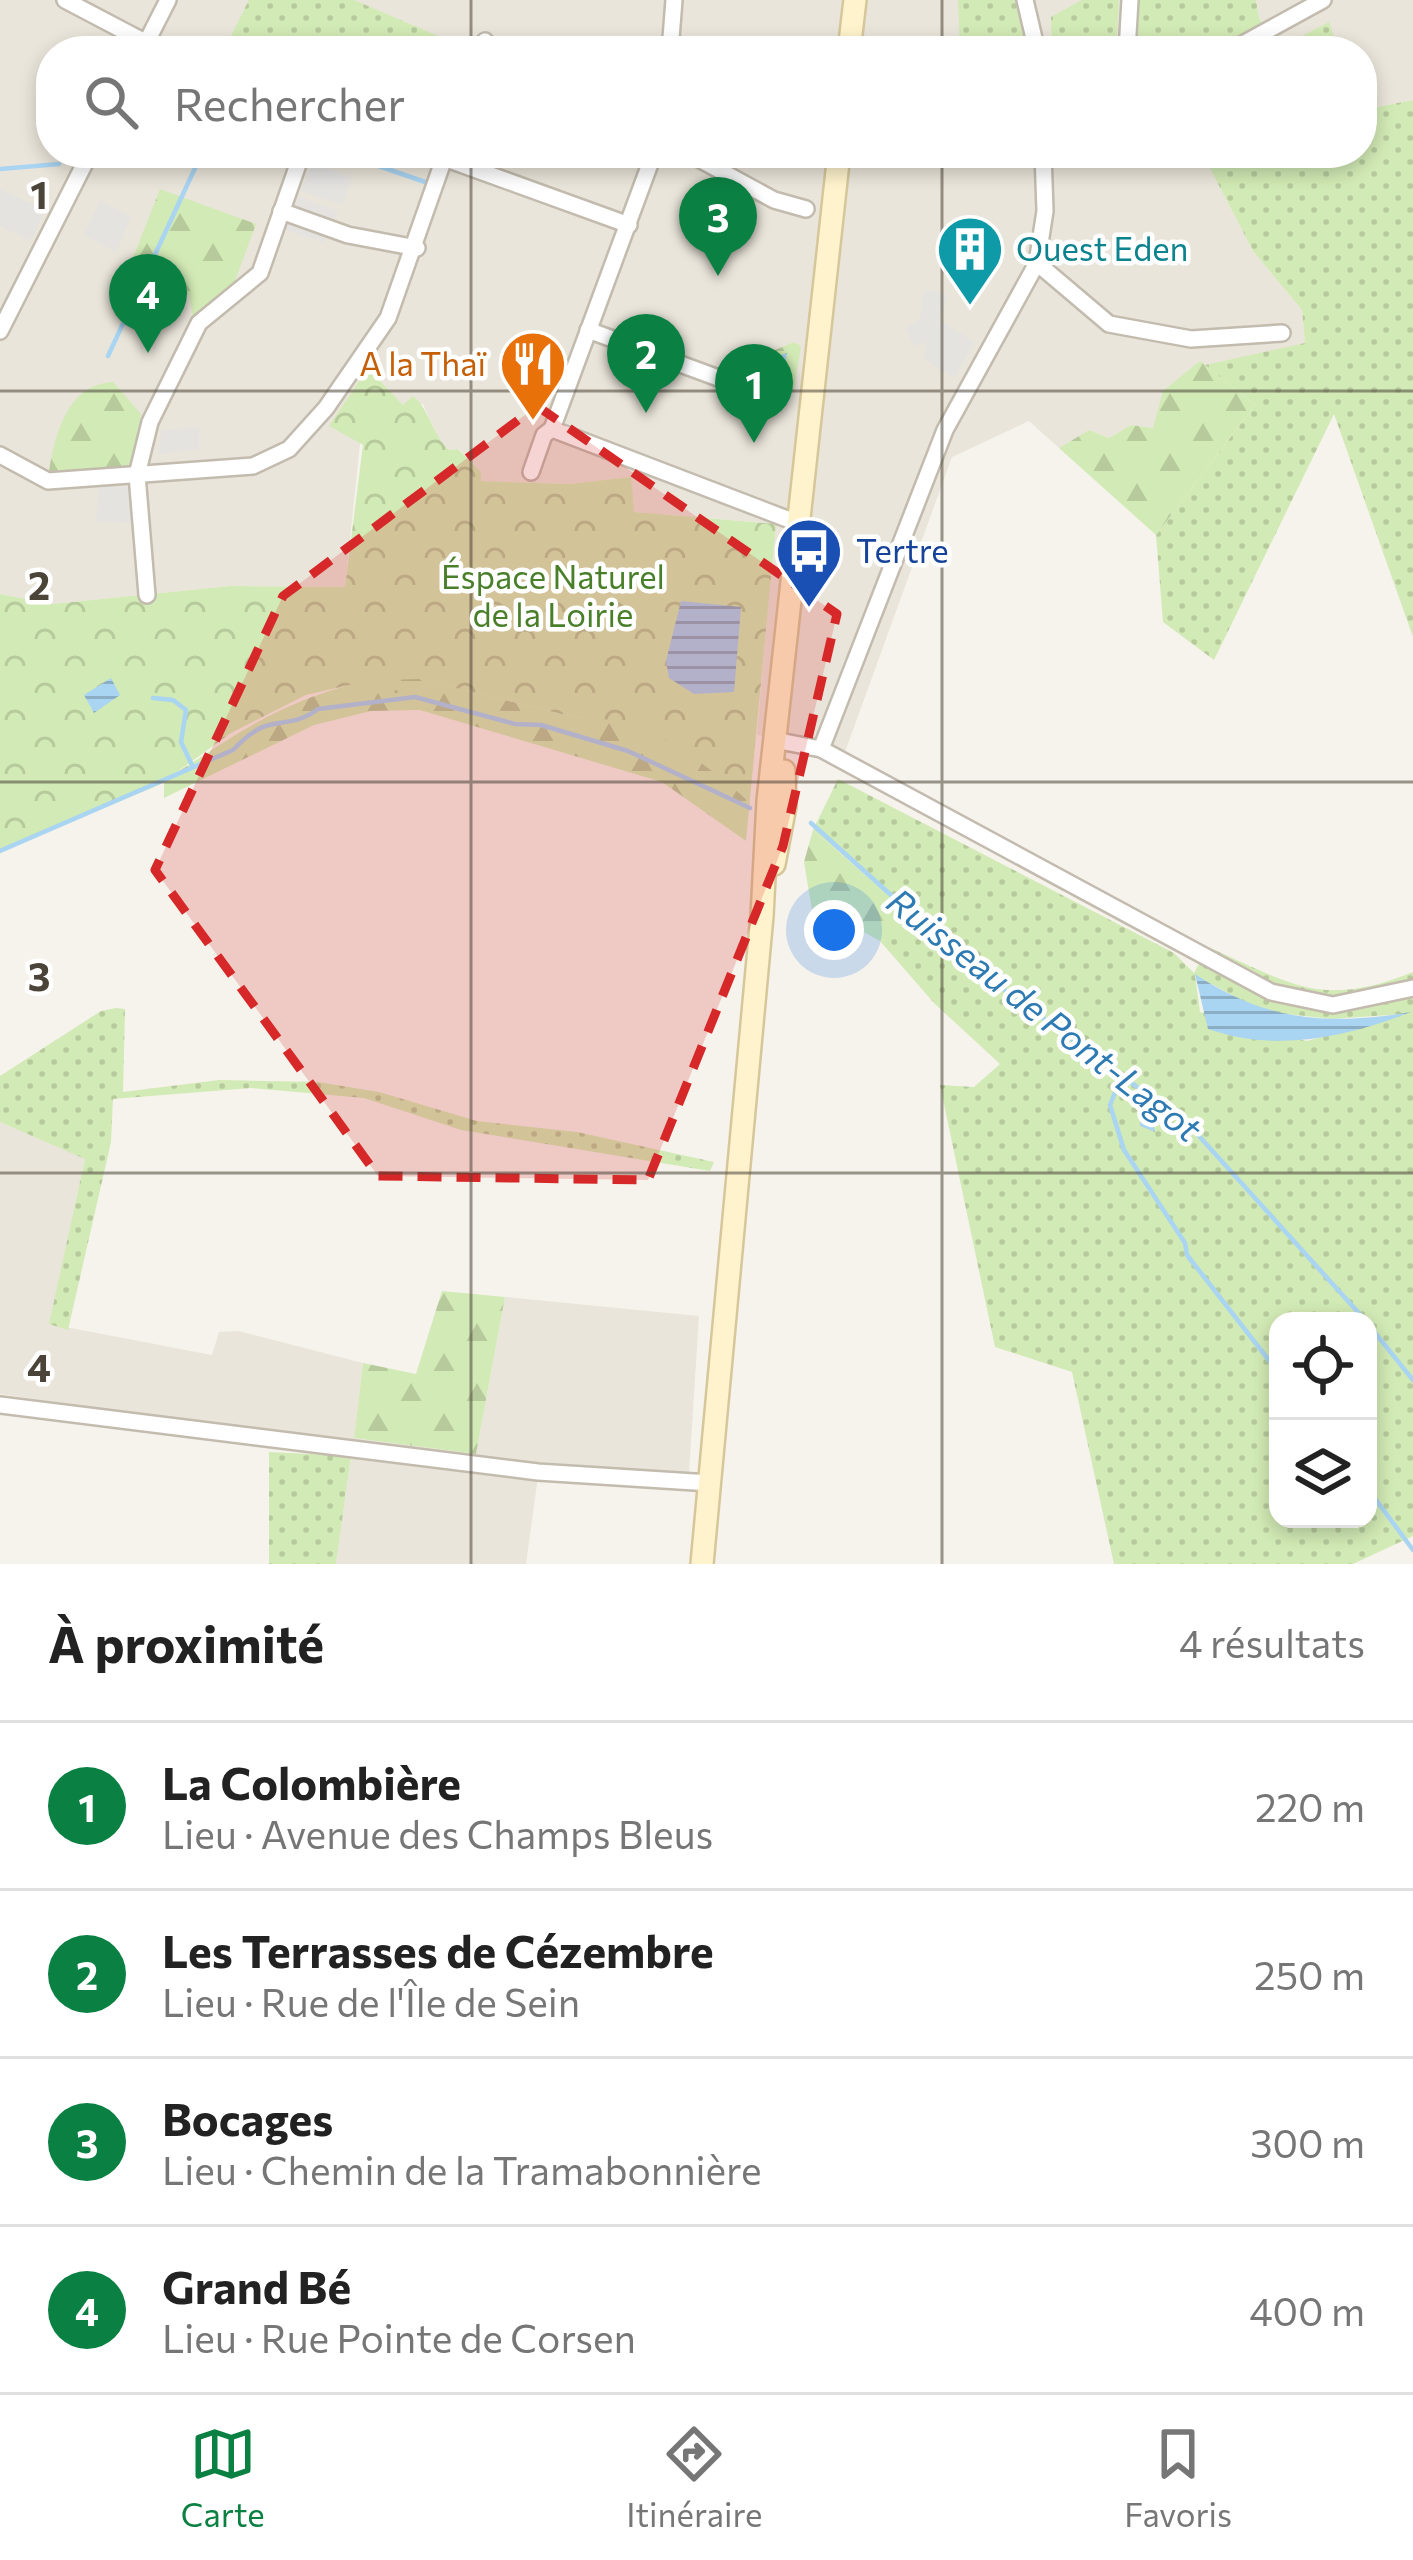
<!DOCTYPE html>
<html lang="fr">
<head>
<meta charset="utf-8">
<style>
  :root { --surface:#fff; --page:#f2f2f2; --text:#222; --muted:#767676; --line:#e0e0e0; --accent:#0b8043 }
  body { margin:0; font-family:Commissioner,sans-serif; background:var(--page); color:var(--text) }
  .controls { position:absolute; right:36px; bottom:36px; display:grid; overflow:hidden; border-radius:24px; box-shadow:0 6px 18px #0003 }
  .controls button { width:108px; height:108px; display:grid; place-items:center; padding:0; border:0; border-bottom:3px solid var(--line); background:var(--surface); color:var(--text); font:60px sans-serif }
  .you { position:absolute; left:834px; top:930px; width:42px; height:42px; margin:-30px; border:9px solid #fff; border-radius:50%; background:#1a73e8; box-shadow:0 0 0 18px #1a73e833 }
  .badge { display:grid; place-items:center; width:78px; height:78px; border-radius:50%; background:var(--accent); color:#fff; font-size:39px; font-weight:700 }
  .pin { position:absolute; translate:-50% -99px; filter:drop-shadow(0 3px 6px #0008) }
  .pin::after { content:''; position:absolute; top:63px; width:42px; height:36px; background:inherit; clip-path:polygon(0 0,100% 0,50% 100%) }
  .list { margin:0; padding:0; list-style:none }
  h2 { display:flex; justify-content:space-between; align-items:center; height:156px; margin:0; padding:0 48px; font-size:51px }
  h2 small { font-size:39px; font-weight:400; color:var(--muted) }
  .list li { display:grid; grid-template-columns:78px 1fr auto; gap:36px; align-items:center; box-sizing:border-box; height:168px; padding:0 48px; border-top:3px solid var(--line) }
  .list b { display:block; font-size:45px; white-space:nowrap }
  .list p { margin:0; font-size:39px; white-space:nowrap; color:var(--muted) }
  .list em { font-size:39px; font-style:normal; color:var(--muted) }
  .icon { flex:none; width:66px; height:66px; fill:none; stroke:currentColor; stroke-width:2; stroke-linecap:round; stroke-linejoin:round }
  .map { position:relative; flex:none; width:1413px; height:1564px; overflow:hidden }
  .search { position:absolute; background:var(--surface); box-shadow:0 6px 18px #0003; left:36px; right:36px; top:36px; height:132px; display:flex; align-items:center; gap:30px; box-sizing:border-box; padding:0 42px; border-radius:48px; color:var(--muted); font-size:45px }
  .sheet { height:828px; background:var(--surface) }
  nav { display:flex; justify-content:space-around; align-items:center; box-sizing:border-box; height:168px; border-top:3px solid var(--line); background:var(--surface); font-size:33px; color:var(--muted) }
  nav a { display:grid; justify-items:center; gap:6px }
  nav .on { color:var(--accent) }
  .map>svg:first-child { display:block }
  .residential { fill:#eae5da }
  .grass { fill:url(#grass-dots); fill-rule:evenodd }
  .forest { fill:url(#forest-firs) }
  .park { fill:url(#park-crowns) }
  .parking { fill:#e5e3e0 }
  .water { fill:url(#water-rules) }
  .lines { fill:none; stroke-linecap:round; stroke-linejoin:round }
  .stream { stroke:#a9d4f2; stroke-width:4.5 }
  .minor-casing { stroke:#c2bbae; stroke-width:20 }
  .secondary-casing { stroke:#d6c79b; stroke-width:26 }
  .minor { stroke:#fff; stroke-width:15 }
  .secondary { stroke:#fff3cd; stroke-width:21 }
  .marked { fill:#d62828; fill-opacity:0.2; stroke:#d62828; stroke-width:9; stroke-dasharray:24 15; stroke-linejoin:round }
  .grid { fill:none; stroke:#4b4439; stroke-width:3; stroke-opacity:0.55 }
  .labels { text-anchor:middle; stroke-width:9; stroke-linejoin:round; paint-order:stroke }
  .culture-label { font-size:33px; fill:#0d838f; stroke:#fff; text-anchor:start }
  .food-label { font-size:33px; fill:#c56008; stroke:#fff; text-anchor:end }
  .transit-label { font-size:33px; fill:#164399; stroke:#fff; text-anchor:start }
  .park-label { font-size:33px; fill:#4a7f2a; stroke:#fff }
  .water-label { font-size:36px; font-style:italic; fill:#2e7ab2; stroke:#fff }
  .grid-label { font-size:39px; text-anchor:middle; font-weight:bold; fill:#4b4439; stroke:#fff; stroke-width:9; stroke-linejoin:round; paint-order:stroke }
</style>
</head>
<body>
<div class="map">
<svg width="1413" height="1564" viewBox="0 0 1413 1564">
  <defs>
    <pattern id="grass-dots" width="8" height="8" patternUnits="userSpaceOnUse" patternTransform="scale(3)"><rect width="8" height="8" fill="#d2eab5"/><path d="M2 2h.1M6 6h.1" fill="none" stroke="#b6ca9c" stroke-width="1.8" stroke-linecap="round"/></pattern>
    <pattern id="forest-firs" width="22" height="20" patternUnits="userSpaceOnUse" patternTransform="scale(3)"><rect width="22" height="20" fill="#d2eab5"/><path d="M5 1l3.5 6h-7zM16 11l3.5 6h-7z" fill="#b6ca9c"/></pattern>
    <pattern id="park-crowns" width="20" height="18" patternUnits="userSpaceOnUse" patternTransform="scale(3)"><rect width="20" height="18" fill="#d2eab5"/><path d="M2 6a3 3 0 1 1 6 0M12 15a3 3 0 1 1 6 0" fill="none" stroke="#b6ca9c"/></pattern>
    <pattern id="water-rules" width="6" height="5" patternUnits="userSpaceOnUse" patternTransform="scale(3)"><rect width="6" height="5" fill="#a9d4f2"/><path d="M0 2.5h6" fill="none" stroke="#8caec5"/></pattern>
  </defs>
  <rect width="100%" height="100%" fill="#f6f3ec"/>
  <g class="residential">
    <polygon points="0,0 1135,0 1132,51 51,51 51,153 1202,153 1253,251 1302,310 1305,344 1205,365 1199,361 1153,428 1131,425 1109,438 1089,430 1059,448 1029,421 952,457 845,752 757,735 775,524 633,512 631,477 570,484 481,481 481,472 459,449 449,450 440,442 423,404 404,406 368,368 345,587 230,586 52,604 0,594"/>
    <polygon points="1256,0 1413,0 1413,100 1362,110 1362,51 1339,51 1329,23 1280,49 1259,18"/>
    <polygon points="0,1122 85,1158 50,1324 212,1355 219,1332 238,1331 363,1363 354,1438 476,1454 505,1297 699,1316 689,1473 540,1462 526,1564 336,1564 351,1456 286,1435 0,1394"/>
  </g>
  <g class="grass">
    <polygon points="249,0 354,0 466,48 235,51 226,46"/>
    <polygon points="958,0 1015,0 1027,51 960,51"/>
    <polygon points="1082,0 1119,0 1116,51 1052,51 1051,17"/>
    <polygon points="1135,0 1256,0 1259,18 1279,48 1329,22 1339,51 1132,51"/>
    <polygon points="1413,100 1413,637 1334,414 1214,660 1163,622 1156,535 1255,405 1205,365 1305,343 1302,310 1253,251 1202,153 1362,153 1362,110"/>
    <path d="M 838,779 L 1174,953 L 1194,973 L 1208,947 C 1292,984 1321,1009 1413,972 L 1413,1536 L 1353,1564 L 1114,1564 L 1072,1372 L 995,1347 L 940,1085 L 974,1087 L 1000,1064 L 934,1003 L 880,941 L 926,926 L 813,830 ZM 1195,975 L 1261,1011 L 1331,1019 L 1404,1014 L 1307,1041 L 1200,1012 ZM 1278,1321 L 1368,1321 L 1368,1519 L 1278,1519 Z"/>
    <polygon points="116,1008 125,1009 123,1092 219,1080 318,1082 379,1092 477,1121 577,1132 714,1162 710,1171 461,1130 364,1098 251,1088 113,1099 111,1142 68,1330 49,1324 85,1159 0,1122 0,1076 101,1011"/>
    <polygon points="269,1452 351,1456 336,1564 269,1564"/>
  </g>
  <g class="forest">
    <polygon points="160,189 256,224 235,281 193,318 189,295 129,268"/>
    <polygon points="794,342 801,346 794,390 786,394 752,372 751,360"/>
    <polygon points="1200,361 1255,405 1156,535 1059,448 1089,430 1109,438 1131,425 1153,428 1163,391"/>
    <path d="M 113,382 L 141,414 L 131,468 L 49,471 C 55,433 68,384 113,382 Z"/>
    <path d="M 372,679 L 420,679 L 578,718 L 639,713 L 672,733 L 746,799 L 746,841 L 662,782 L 420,710 L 371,711 L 314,725 L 164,798 L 164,781 C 243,730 278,702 372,679 Z"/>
    <polygon points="813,830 927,928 880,941 837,917 817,940 804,862"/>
    <polygon points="442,1291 505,1297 476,1454 354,1438 363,1363 416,1374"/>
  </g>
  <path class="park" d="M 368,368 L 403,405 L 413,396 C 431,411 432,435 449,450 L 458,449 L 481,472 L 481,481 L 569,484 L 631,477 L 634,512 L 776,524 L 746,841 L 746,799 C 700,759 642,715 578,718 L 419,679 L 385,680 L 387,687 L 415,697 L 388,701 L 371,680 L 306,695 L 231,733 L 159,785 L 0,851 L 0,594 L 52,604 L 230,586 L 345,587 L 363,445 L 329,426 Z"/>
  <g class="parking">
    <polygon points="312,163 353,177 342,205 300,191"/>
    <polygon points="0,189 45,210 31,241 0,226"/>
    <polygon points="298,197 338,211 324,243 285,230"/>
    <polygon points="100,201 131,216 116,252 84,235"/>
    <polygon points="924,289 948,295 939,320 974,342 954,378 923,358 927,347 922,342 914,346 906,328 920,319"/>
    <polygon points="199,427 199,449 159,454 161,430"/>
    <polygon points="98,486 132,487 131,523 96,522"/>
  </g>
  <g class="water">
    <polygon points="787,353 782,382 759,369 765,360"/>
    <polygon points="681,601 741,607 734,692 694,694 669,678 666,661"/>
    <polygon points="111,678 120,695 94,713 84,695"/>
    <path d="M 1195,974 C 1265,1021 1328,1026 1411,1012 C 1346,1037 1277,1053 1208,1029 Z"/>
    <polygon points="1141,1086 1147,1090 1155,1132 1140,1126"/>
  </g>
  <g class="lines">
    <g class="stream">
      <polyline points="338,153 358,159"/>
      <polyline points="373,164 428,183"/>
      <polyline points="0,169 59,164"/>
      <polyline points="108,356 202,153"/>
      <polyline points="153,698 173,700 186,710 181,742 192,765"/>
      <polyline points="811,823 962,959 1189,1125 1366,1321"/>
      <path d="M 0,851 L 233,750 C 272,708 284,734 318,709 L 415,697 L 515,724 L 541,725 L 628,751 L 750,808"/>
      <polyline points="1122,1075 1110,1105 1124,1150 1185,1243 1187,1255 1278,1372"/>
      <polyline points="1368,1324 1413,1380"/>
      <polyline points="1368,1489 1413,1550"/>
    </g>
    <g class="minor-casing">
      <g id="minor">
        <polyline points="65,0 162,51"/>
        <polyline points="1025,0 1037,51"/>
        <polyline points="142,51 168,0"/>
        <polyline points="478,51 485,41"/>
        <polyline points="670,51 674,0"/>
        <polyline points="1127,51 1130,0"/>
        <polyline points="1230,51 1323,0"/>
        <polyline points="430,153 629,225"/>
        <polyline points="654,153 552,429 795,522"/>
        <polyline points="688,153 774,200 806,209"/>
        <polyline points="281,211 348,235 417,248"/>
        <polyline points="1037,263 1109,324 1191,339 1282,333"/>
        <polyline points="588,330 740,386"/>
        <polyline points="0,331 90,153"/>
        <polyline points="0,455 48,481 253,466 289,449 326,408 388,318 446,153"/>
        <polyline points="531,472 544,435 552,429"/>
        <polyline points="147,595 137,475 150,422 199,323 260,273 302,153"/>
        <polyline points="774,740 821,749 1271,992 1333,1005 1413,988"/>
        <polyline points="821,749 945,430 1037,263 1045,211 1043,153"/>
        <polyline points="0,1405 538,1472 710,1483"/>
      </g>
    </g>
    <g class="secondary-casing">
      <g id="secondary">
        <polyline points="849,51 855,0"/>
        <polyline points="774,864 785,806 784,771"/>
        <polyline points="702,1564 762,916 768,801 839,153"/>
      </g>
    </g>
    <use href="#minor" class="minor"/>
    <use href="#secondary" class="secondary"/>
  </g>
  <path class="marked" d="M 537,406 L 837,614 L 783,846 L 648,1180 L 378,1176 L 155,870 L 283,596 Z"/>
  <path class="grid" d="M 471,0 L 471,51M 942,0 L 942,51M 471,153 L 471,1564M 942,153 L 942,1564M 0,391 L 1413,391M 0,782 L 1413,782M 0,1173 L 1413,1173"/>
  <defs>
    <g id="building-pin" transform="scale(3.45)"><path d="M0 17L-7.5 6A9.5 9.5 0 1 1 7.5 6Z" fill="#0f9aa8" stroke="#fff"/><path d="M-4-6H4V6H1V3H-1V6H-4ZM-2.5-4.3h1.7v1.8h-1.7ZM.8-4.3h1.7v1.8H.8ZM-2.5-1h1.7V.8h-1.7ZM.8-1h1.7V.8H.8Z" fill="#fff"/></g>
    <g id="restaurant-pin" transform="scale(3.45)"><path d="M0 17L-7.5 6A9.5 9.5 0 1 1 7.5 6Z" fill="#e8710a" stroke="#fff"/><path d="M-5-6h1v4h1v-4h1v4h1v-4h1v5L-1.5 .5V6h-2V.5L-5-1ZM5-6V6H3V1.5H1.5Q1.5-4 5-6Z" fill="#fff"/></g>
    <g id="bus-pin" transform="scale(3.45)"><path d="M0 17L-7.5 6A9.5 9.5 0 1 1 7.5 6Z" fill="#1a4fb4" stroke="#fff"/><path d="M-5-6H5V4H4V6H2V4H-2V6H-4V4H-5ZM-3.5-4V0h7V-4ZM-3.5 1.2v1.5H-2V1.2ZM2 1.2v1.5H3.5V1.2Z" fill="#fff"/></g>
  </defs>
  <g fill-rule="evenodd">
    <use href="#building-pin" x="970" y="249"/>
    <use href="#restaurant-pin" x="533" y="364"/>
    <use href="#bus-pin" x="809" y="551"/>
  </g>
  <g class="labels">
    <g class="culture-label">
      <text x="1016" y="261">Ouest Eden</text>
    </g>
    <g class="food-label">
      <text x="486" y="376">A la Thaï</text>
    </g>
    <g class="transit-label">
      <text x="856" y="563">Tertre</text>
    </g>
    <g class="park-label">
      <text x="553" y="589">Éspace Naturel<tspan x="553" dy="38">de la Loirie</tspan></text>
    </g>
    <g class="water-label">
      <text transform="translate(1044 1015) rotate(38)" y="13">Ruisseau de Pont-Lagot</text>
    </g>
  </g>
  <g class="grid-label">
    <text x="39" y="209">1</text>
    <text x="39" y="600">2</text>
    <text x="39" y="991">3</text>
    <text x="39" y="1382">4</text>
  </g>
</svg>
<div class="controls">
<button><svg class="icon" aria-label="locate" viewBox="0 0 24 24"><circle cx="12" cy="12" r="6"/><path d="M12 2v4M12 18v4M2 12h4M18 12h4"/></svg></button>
<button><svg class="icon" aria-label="layers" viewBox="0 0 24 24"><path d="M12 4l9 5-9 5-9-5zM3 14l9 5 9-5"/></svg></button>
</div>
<div class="you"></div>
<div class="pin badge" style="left:754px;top:443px">1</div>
<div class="pin badge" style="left:646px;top:413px">2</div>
<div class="pin badge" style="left:718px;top:276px">3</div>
<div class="pin badge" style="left:148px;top:353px">4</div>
<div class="search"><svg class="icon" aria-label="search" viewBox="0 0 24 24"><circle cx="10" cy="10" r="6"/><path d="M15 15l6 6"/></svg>Rechercher</div>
</div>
<section class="sheet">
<h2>À proximité<small>4 résultats</small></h2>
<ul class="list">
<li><span class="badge">1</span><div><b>La Colombière</b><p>Lieu · Avenue des Champs Bleus</p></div><em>220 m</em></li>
<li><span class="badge">2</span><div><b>Les Terrasses de Cézembre</b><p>Lieu · Rue de l'Île de Sein</p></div><em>250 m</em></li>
<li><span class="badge">3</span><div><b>Bocages</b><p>Lieu · Chemin de la Tramabonnière</p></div><em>300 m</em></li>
<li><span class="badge">4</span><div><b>Grand Bé</b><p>Lieu · Rue Pointe de Corsen</p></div><em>400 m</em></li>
</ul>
</section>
<nav>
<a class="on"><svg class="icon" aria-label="map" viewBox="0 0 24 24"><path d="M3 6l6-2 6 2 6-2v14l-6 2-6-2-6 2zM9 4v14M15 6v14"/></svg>Carte</a>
<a><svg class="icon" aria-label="directions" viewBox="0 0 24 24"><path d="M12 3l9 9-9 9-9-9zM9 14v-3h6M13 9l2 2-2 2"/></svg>Itinéraire</a>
<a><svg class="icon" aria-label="saved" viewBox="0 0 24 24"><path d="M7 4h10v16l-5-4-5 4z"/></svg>Favoris</a>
</nav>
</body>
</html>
